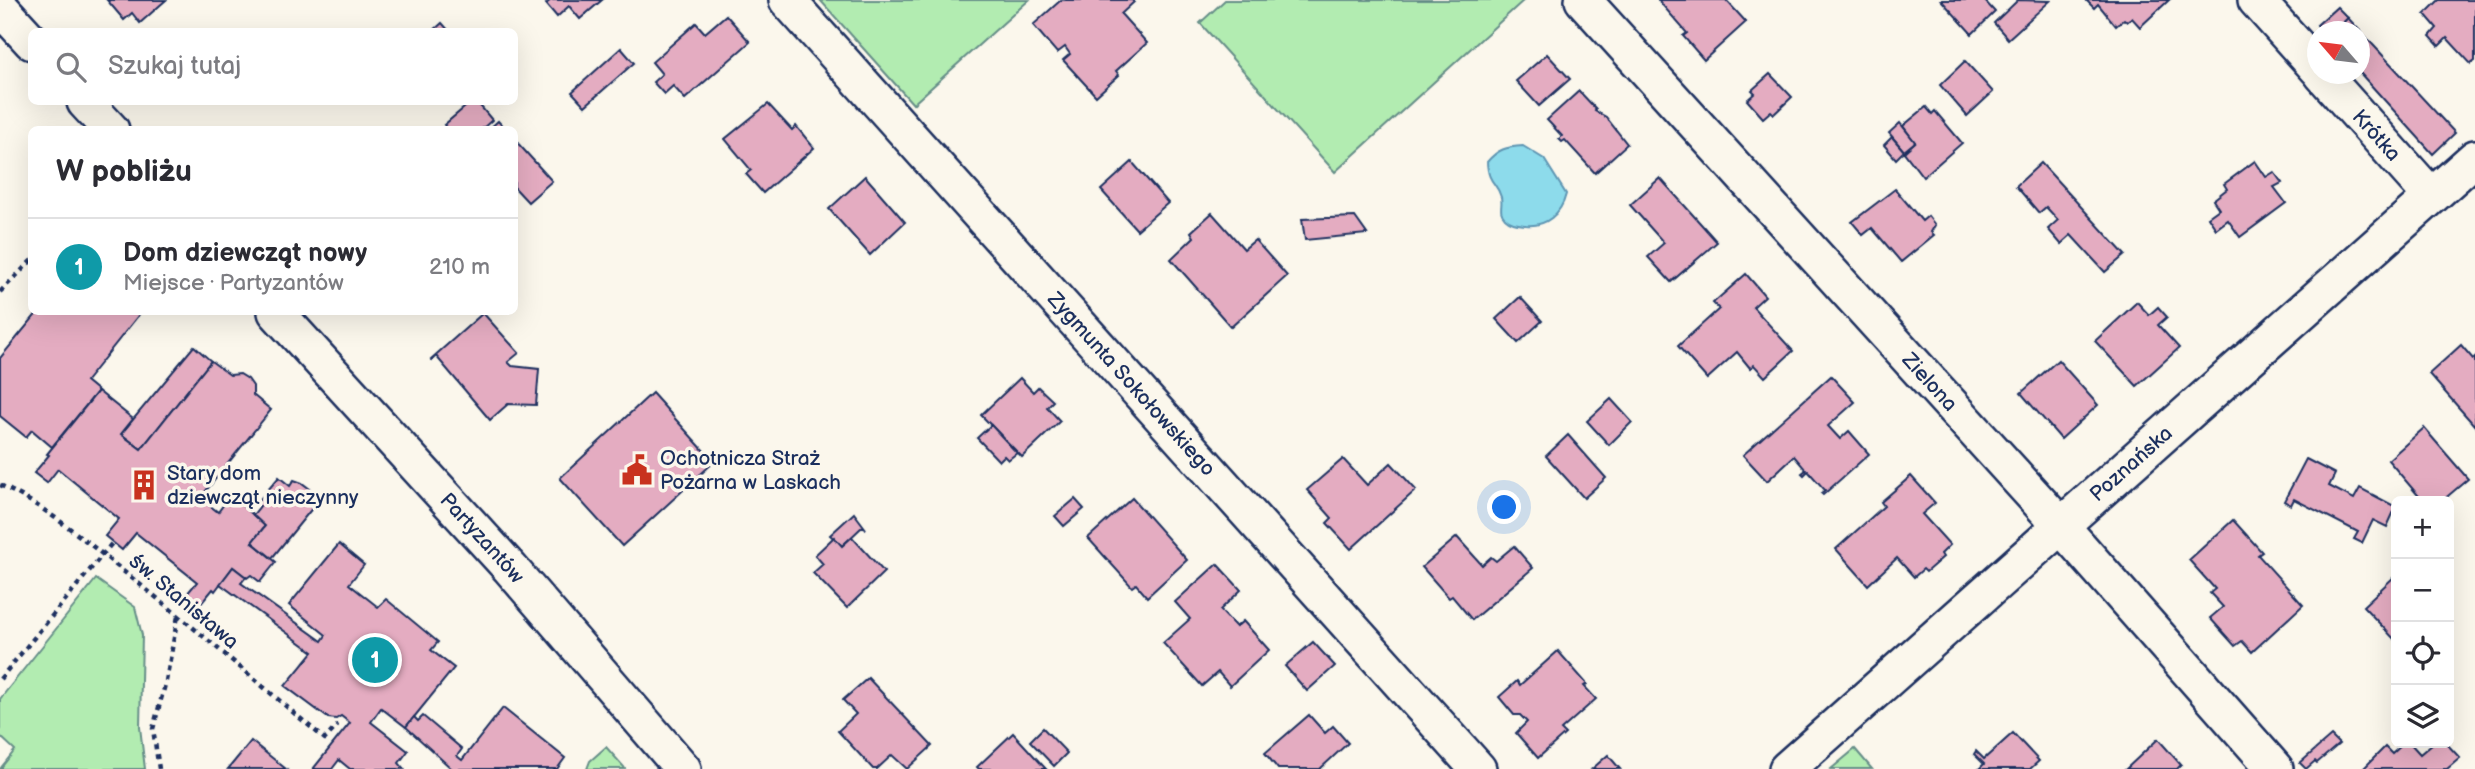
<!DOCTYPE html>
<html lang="pl">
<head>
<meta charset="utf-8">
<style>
  :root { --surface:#fff; --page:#f2f2f3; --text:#2b2b33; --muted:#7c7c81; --line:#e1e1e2; --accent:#0b8043 }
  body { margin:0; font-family:"Balsamiq Sans",sans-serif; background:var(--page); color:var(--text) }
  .controls { position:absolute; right:21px; bottom:21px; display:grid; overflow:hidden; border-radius:10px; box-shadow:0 7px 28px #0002 }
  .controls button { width:63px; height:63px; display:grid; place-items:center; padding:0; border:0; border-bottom:2px solid var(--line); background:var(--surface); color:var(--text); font:35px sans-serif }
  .compass { position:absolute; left:2307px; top:21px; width:63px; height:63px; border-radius:50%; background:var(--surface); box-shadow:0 7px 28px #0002; rotate:298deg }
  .you { position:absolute; left:1505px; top:508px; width:24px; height:24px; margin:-18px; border:5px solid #fff; border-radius:50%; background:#1a73e8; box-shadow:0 0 0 10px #1a73e833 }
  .badge { display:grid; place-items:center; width:46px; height:46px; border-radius:50%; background:var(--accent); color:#fff; font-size:23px; font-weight:700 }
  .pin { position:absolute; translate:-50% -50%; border:4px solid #fff; box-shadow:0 2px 7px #0006 }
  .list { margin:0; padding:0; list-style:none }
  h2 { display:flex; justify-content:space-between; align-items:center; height:91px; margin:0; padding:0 28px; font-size:30px }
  h2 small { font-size:23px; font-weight:400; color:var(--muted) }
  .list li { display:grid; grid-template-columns:46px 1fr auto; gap:21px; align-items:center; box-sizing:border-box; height:98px; padding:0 28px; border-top:2px solid var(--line) }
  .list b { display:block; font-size:26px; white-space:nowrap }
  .list p { margin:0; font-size:23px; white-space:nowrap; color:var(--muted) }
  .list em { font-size:23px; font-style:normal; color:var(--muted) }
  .icon { flex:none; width:38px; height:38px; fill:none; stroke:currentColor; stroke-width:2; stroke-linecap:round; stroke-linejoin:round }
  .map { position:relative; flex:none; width:2475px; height:769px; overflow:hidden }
  .search { position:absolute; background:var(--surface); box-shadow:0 7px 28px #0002; left:28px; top:28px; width:490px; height:77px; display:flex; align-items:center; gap:18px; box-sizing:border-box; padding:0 24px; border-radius:10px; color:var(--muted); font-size:26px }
  .panel { position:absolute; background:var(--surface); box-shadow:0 7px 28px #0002; left:28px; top:126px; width:490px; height:189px; border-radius:10px }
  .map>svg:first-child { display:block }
  .green { fill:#b2ecb1; stroke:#668e88; stroke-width:2 }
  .water { fill:#8ddbeb; stroke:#5f96b3; stroke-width:2 }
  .building { fill:#e4acc1; stroke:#1b2f5e; stroke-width:2 }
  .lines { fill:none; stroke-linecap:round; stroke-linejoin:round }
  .minor-casing { stroke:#1b2f5e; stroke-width:40 }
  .path { stroke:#1b2f5e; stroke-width:4.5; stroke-dasharray:5 5; stroke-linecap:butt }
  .minor { stroke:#fbf7ec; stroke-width:35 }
  .labels { text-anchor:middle; stroke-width:7; stroke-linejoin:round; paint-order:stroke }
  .street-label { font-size:21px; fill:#1b2f5e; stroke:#fbf7ec }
  .poi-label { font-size:21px; fill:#1b2f5e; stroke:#fbf7ec; text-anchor:start }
</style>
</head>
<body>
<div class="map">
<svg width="2475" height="769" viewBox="0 0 2475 769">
  <rect width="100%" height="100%" fill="#fbf7ec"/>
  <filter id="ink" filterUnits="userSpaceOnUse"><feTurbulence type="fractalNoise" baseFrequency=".0143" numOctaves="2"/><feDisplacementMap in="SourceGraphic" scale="14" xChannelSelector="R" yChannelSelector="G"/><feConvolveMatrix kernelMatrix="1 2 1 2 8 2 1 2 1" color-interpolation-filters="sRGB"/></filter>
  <g filter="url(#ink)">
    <g class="green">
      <polygon points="820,0 1029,0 913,104"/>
      <polygon points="1225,0 1524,0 1335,172 1200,23"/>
      <polygon points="96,579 135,607 142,635 140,727 145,769 0,769 15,750 0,736 0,699"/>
      <polygon points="606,747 624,767 625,769 587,769 590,761"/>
      <polygon points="1855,749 1872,769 1831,769"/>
    </g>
    <path class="water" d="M 1523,146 L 1544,159 L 1566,194 C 1561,214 1546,227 1526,225 C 1518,224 1511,224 1505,218 C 1498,211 1503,206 1501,197 C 1497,182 1488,184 1487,162 C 1498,149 1506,147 1523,146 Z"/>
    <g class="building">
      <polygon points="107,0 166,0 140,23 132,13 124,20"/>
      <polygon points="551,0 602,0 580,19 569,6 557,17 546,4"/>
      <polygon points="1061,0 1132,0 1134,2 1121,14 1147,43 1116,71 1119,75 1096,96 1063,60 1070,54 1065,47 1057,53 1033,25"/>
      <polygon points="1658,0 1726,0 1746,22 1704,60 1683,36 1687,33"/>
      <polygon points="1941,0 1984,0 1995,12 1972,34"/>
      <polygon points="2018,0 2050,1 2008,39 1994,23"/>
      <polygon points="2086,0 2169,0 2140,27 2132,18 2127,22 2124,19 2116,26 2098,4 2094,8"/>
      <polygon points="2475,0 2475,61 2471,64 2447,38 2439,46 2430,36 2437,28 2425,14 2439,0"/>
      <polygon points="2337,7 2348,18 2333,32 2322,32 2317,25"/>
      <polygon points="726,15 750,42 685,99 673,86 664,94 653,82 662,74 652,62 696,23 705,33"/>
      <polygon points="2348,18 2455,133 2433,154 2360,73 2360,32 2333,32"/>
      <polygon points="442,23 450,32 432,32"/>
      <polygon points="621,48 634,63 585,106 572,92"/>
      <polygon points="1547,54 1570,79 1539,106 1516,81"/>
      <polygon points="1965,61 1993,92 1967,116 1940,85"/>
      <polygon points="1770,74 1792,97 1774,114 1771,111 1763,118 1747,100 1755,93 1752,90"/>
      <polygon points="1579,91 1596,109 1595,111 1606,117 1627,144 1595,173 1565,140 1562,142 1559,139 1562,136 1547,120"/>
      <polygon points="471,102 477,102 492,120 481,130 448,130 444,125"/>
      <polygon points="768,104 792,130 796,126 814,148 763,193 746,174 751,170 725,139"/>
      <polygon points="1926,107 1932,114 1935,111 1962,143 1923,177 1904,152 1915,142 1903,126"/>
      <polygon points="498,121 506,130 488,130"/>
      <polygon points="1900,123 1915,142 1904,151 1889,133"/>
      <polygon points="1892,137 1904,151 1896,159 1884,145"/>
      <polygon points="514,139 552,181 528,202 514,187"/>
      <polygon points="2255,161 2266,177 2274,172 2282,183 2274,187 2286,203 2240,237 2228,220 2216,229 2208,217 2219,209 2213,200 2227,189 2224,184"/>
      <polygon points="1132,162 1168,203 1137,230 1101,190"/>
      <polygon points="2041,163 2125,255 2105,272 2071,235 2061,244 2048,229 2058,220 2046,207 2039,213 2016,186"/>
      <polygon points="865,176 905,222 870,255 829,209"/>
      <polygon points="1660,178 1717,242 1671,282 1648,257 1664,243 1630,205"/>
      <polygon points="1895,189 1922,221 1928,216 1935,225 1931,232 1934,235 1901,262 1872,228 1863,235 1852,222"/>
      <polygon points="1212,213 1244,249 1255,240 1287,276 1231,327 1171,259 1194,237 1191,232"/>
      <polygon points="1355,217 1367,234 1305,240 1302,219"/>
      <polygon points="1746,274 1765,296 1753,307 1793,351 1765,377 1754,365 1750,368 1737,352 1707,379 1678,346 1719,309 1713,303"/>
      <polygon points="1520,297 1542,321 1518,343 1496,319"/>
      <polygon points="2137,302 2149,315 2158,307 2167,317 2158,325 2179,348 2137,386 2095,341"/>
      <polygon points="38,312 141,312 86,381 98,391 52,447 32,430 26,437 0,416 0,358"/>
      <polygon points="483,313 519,353 508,362 512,366 539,369 536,405 508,404 490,420 436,356 432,360 431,359"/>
      <polygon points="2461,345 2473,359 2475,357 2475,426 2429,374"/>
      <polygon points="194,346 211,361 141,449 121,434"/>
      <polygon points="2058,360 2098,405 2061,439 2021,393"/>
      <polygon points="211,361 230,375 240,374 248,379 253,386 253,395 271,410 200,498 218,512 230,496 250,512 265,526 252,542 276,562 260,582 251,575 247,578 233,567 215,591 213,589 199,606 186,595 197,582 136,533 122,550 105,536 119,519 58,469 47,483 34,473 49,455 47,454 98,391 133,419 121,434 141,449"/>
      <polygon points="1831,376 1855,402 1828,426 1840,439 1849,431 1869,454 1823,495 1821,493 1825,490 1808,471 1804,475 1802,473 1806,470 1794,456 1767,481 1743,455"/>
      <polygon points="1020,378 1033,392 1038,387 1053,401 1047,407 1060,421 1022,457 981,415"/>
      <polygon points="652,393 714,462 622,546 560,478"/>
      <polygon points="1611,399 1632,422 1609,445 1587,421"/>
      <polygon points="991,425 1017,453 1008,460 1004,456 999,461 977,438"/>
      <polygon points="2424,428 2468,479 2442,501 2423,501 2388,460"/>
      <polygon points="1568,435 1606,478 1584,498 1546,456"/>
      <polygon points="1343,459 1367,485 1391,463 1416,490 1351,549 1327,523 1332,518 1307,490"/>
      <polygon points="2306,459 2335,474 2329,486 2354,499 2360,488 2396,507 2387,527 2373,520 2362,543 2354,539 2358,532 2294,499 2291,505 2284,501"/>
      <polygon points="1911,476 1935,503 1922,514 1950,545 1941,554 1943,557 1926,572 1923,569 1914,577 1897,558 1868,585 1836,549 1884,506 1881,502"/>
      <polygon points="279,477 290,486 294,480 302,483 310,489 317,498 312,504 314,506 272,558 252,542 265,526 253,515 260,506 256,504"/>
      <polygon points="1132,498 1187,560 1147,597 1136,584 1132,587 1088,538"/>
      <polygon points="1075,499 1084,509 1064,526 1055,516"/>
      <polygon points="854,513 866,529 862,527 842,546 830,535"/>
      <polygon points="2233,520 2262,552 2258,555 2303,605 2252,652 2242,641 2235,646 2210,618 2223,607 2210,593 2215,589 2189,560"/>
      <polygon points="834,537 842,546 852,537 884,572 847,608 813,573 823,564 815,555"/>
      <polygon points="1457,537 1482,565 1491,557 1496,561 1514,546 1533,568 1472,620 1452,596 1449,598 1422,567"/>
      <polygon points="339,544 364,565 349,584 378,607 386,599 438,642 431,650 454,668 406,727 381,708 371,722 408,751 399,763 404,769 350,769 339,760 332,769 313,769 350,723 341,716 336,719 328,718 285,686 313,652 220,584 233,567 246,577 241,583 322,641 326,635 289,605"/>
      <polygon points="1217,564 1241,590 1220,610 1236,627 1243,621 1269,650 1230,686 1218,672 1202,686 1163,643 1190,619 1175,602"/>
      <polygon points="2396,575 2396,641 2363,606"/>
      <polygon points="1313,642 1335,666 1307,691 1285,666"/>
      <polygon points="1558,651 1587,684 1584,686 1596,699 1561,730 1565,734 1538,758 1516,733 1527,722 1520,715 1514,715 1499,697 1517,681 1520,685"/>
      <polygon points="868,678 932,746 907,769 892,755 877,769 873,769 838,731 856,714 843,700"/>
      <polygon points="503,708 565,758 557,769 452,769 406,727 414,717 418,721 423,716 462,749 457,756 462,760"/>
      <polygon points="1309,715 1325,733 1333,726 1348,743 1320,769 1278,769 1265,753"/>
      <polygon points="1043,728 1067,753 1054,766 1030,741"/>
      <polygon points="1013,733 1046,769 979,769 977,767"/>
      <polygon points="2013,733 2039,761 2030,769 1979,769 1984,764 1974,754 1976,751 1984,759"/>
      <polygon points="2331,736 2339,744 2317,763 2315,761 2306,769 2300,763"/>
      <polygon points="2158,739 2181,765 2177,769 2126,769"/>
      <polygon points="251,741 286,769 228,769"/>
      <polygon points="2404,743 2410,743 2420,754 2433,743 2446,743 2460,758 2447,769 2363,769 2385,747 2392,754"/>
      <polygon points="1608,755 1620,769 1592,769"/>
    </g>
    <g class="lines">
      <g class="minor-casing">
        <g id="minor">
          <path id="s1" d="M 787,0 L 1478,769"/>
          <path id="s2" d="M 1583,0 L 2061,526 L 2275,769"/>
          <polyline points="2256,0 2318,69"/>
          <polyline points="0,7 32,42"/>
          <path id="s3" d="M 2322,74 L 2431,196"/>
          <polyline points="85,102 111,130"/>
          <path id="s4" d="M 276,312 L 510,568 L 683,769"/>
          <path id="s5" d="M 1787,769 L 2475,158"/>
        </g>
      </g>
      <g class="path">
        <polyline points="0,292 32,260"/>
        <path d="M 0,485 C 45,506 85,540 123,571 C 192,625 258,683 325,739 L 338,725"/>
        <polyline points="0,679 113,542"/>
        <polyline points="159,769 153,729 166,681 178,616"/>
      </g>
      <use href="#minor" class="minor"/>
    </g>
  </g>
  <defs>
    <g id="civic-bare" transform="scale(2.415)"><path d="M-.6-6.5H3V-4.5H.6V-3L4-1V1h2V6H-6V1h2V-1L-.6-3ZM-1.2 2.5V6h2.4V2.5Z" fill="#c8321e" stroke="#fbf7ec" stroke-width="2.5" paint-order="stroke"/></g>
    <g id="building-bare" transform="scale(2.415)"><path d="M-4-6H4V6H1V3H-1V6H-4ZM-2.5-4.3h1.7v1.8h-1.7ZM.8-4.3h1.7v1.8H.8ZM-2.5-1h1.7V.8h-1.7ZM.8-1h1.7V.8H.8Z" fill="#c8321e" stroke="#fbf7ec" stroke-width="2.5" paint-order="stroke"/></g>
  </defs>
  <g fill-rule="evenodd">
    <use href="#civic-bare" x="637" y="470"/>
    <use href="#building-bare" x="144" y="485"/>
  </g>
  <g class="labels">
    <g class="street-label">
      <text dy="7" stroke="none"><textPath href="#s3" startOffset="82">Krótka</textPath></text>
      <text dy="7" stroke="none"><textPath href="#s2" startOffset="516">Zielona</textPath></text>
      <text dy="7" stroke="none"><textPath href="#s1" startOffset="516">Zygmunta Sokołowskiego</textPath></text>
      <text dy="7" stroke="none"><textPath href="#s5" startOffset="460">Poznańska</textPath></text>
      <text dy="7" stroke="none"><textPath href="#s4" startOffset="306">Partyzantów</textPath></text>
      <text transform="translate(184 601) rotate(40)" y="7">św. Stanisława</text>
    </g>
    <g class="poi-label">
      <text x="660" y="465">Ochotnicza Straż<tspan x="660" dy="24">Pożarna w Laskach</tspan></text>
      <text x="167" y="480">Stary dom<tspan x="167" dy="24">dziewcząt nieczynny</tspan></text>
    </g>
  </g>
</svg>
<div class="controls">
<button>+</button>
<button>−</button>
<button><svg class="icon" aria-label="locate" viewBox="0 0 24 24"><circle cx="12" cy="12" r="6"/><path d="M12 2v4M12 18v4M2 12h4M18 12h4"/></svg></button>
<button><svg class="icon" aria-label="layers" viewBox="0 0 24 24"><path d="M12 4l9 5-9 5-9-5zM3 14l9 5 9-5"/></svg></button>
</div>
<svg class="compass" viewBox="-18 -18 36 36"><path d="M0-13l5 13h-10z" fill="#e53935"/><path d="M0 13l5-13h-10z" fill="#7c7c81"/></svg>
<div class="you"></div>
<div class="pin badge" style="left:375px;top:660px;background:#0f9aa8">1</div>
<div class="search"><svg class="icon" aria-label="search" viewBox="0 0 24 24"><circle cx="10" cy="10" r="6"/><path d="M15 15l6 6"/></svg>Szukaj tutaj</div>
<section class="panel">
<h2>W pobliżu<small></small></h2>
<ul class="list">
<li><span class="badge" style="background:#0f9aa8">1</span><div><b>Dom dziewcząt nowy</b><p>Miejsce · Partyzantów</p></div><em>210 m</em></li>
</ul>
</section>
</div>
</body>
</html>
